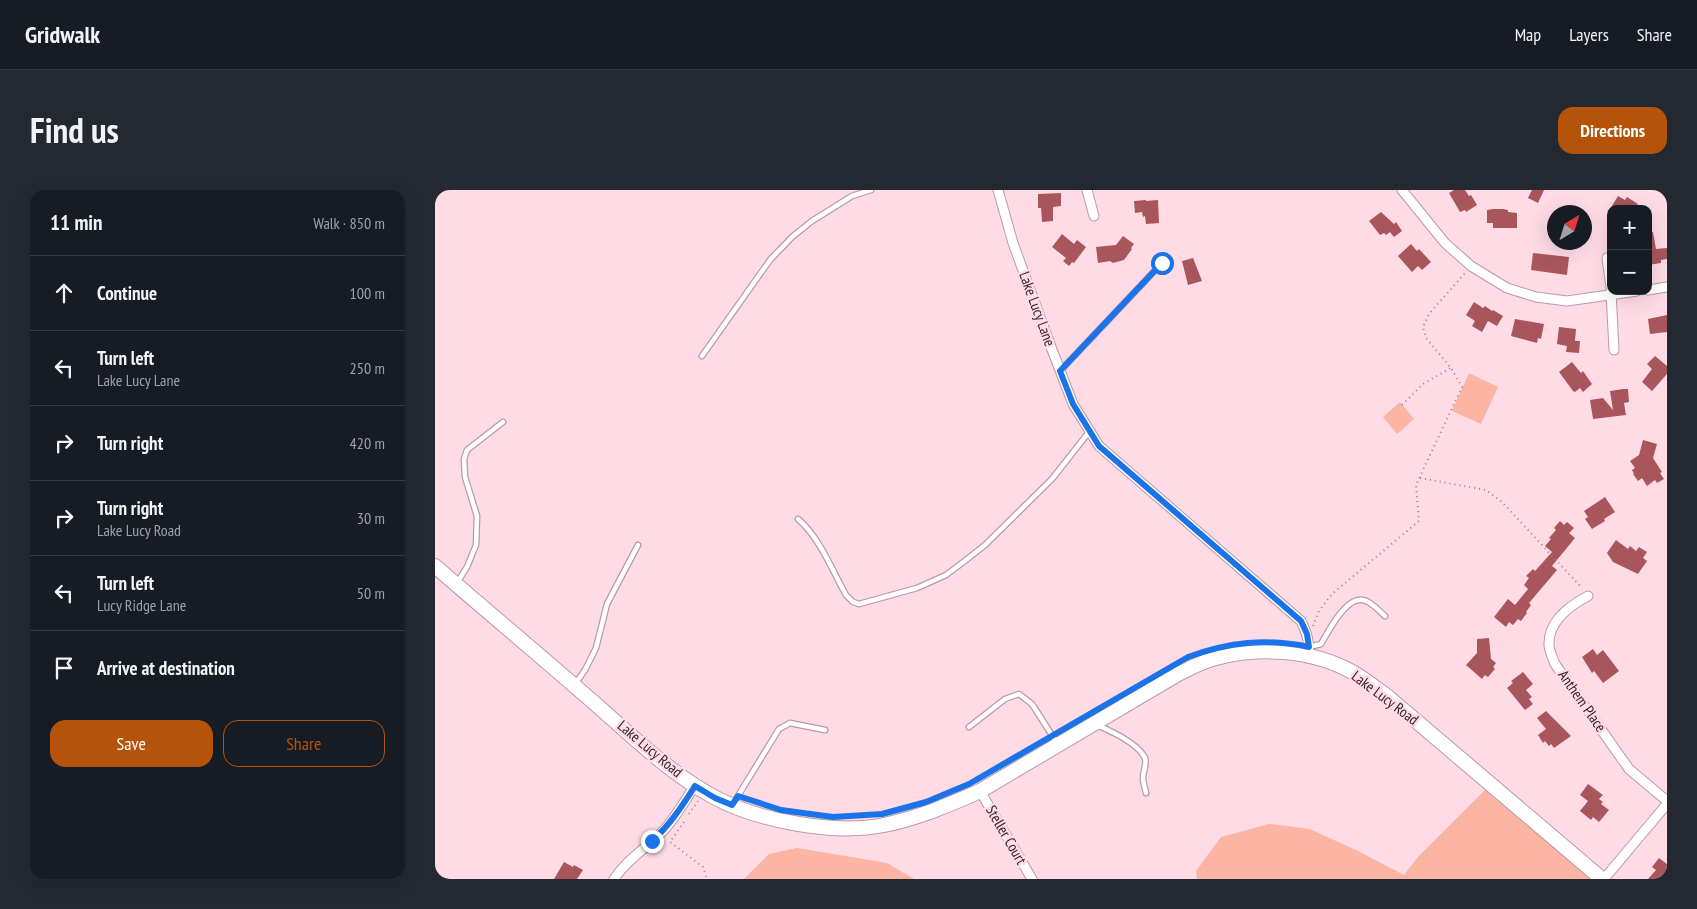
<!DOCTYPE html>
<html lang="en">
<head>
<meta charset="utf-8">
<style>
  :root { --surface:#171b24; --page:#242831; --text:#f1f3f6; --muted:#9ea1a6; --line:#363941; --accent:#b45309 }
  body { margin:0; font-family:"PT Sans Narrow",sans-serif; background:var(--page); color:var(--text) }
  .controls { position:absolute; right:15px; top:15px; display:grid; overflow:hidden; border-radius:10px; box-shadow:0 5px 20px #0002 }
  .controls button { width:45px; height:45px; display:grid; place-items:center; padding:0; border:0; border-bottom:1px solid var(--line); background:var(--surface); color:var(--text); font:25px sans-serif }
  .compass { position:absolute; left:1112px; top:15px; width:45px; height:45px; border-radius:50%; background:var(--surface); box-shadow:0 5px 20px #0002; rotate:38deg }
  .stop { position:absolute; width:15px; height:15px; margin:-11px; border:4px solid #1a73e8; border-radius:50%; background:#fff }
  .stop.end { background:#1a73e8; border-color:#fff; box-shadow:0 1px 5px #0008 }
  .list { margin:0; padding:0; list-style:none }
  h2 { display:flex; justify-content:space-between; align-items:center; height:65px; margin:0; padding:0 20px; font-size:21px }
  h2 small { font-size:16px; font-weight:400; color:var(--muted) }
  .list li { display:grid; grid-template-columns:32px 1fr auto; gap:15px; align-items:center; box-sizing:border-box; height:75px; padding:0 20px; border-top:1px solid var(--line) }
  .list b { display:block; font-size:19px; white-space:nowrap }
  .list p { margin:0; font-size:16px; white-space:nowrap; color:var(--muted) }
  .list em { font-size:16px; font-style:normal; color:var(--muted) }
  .actions { display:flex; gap:10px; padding:15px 20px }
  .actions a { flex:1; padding:11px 0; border:1px solid var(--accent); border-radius:15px; text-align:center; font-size:18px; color:var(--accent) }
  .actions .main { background:var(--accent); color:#fff }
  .icon { flex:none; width:28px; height:28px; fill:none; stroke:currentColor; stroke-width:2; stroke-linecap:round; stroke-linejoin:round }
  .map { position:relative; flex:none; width:1232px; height:689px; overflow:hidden; border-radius:15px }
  header { display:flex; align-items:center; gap:30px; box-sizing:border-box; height:70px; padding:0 25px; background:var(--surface); border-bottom:1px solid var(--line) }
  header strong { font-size:24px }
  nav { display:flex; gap:28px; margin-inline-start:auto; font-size:18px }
  .intro { display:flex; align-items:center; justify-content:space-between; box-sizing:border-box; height:120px; padding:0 30px }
  h1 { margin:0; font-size:35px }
  .button { padding:12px 22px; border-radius:15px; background:var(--accent); color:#fff; font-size:18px; font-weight:700 }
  main { display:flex; gap:30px; padding:0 30px }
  aside { flex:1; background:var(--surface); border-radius:15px; box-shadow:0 5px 20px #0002 }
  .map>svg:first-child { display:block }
  .green { fill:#fcb5a2 }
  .building { fill:#a8565c }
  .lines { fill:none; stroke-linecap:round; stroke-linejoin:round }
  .lane-casing { stroke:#bb9aa4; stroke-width:7 }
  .street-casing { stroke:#bb9aa4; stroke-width:11 }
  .secondary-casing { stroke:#bb9aa4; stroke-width:16 }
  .path { stroke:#9c838b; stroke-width:2; stroke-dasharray:1 4; stroke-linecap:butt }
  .lane { stroke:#fff; stroke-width:4.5 }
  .street { stroke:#fff; stroke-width:9 }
  .secondary { stroke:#fff; stroke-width:14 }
  .route { stroke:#1a73e8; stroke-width:6 }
  .labels { text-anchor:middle; stroke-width:5; stroke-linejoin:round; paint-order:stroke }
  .street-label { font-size:15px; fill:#33262a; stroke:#ffdbe6 }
</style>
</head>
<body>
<header>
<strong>Gridwalk</strong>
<nav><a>Map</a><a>Layers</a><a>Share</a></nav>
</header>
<div class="intro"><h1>Find us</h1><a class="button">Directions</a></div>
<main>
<aside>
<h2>11 min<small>Walk · 850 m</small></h2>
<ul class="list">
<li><svg class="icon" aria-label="ahead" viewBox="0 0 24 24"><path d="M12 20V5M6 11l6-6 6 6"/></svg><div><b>Continue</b></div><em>100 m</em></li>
<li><svg class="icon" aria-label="left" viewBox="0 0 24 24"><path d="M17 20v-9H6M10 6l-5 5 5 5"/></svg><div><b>Turn left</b><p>Lake Lucy Lane</p></div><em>250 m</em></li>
<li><svg class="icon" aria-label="right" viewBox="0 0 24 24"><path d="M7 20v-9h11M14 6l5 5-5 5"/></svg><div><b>Turn right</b></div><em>420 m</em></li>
<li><svg class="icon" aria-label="right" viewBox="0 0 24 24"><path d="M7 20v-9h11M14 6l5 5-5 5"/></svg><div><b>Turn right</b><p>Lake Lucy Road</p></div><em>30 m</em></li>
<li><svg class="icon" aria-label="left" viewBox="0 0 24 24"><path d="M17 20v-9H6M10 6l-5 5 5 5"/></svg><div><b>Turn left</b><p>Lucy Ridge Lane</p></div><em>50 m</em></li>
<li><svg class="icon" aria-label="arrive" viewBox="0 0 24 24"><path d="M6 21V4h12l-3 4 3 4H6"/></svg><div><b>Arrive at destination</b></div></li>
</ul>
<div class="actions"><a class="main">Save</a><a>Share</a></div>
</aside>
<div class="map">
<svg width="1232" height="689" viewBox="0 0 1232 689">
  <rect width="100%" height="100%" fill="#ffdbe6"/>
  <g class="green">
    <polygon points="1034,183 1063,197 1046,234 1017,221"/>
    <polygon points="965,212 979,229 962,244 948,227"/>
    <polygon points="1055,595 1167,689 762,689 761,681 786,647 834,634 875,639 923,661 969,685 982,668"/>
    <polygon points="362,658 452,673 479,689 309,689 334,664"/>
  </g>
  <g class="building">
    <polygon points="1019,0 1030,0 1034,6 1036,5 1042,15 1031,22 1030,20 1025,22 1014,3"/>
    <polygon points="1097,0 1109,0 1103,13 1093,8"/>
    <polygon points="626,3 626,16 618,17 618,31 607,32 606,18 603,18 603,4"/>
    <polygon points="1183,6 1190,10 1192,7 1203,14 1201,17 1204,19 1175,19"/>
    <polygon points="711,10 711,11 723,10 724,33 711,34 710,26 708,27 707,22 700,23 699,11"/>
    <polygon points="1058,19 1068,19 1073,20 1073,22 1082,23 1082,38 1058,38 1058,33 1052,33 1052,20"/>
    <polygon points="946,22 959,34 961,32 967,41 959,47 955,42 951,45 949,43 945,45 934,31"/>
    <polygon points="1213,42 1218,42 1221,59 1232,58 1232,69 1226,70 1226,73 1213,75"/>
    <polygon points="627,44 639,54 642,50 651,57 639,73 637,72 634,76 628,71 631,68 617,57"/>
    <polygon points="688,46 699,54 696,58 697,59 689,70 678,73 675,71 663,73 661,57 681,55"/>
    <polygon points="976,54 982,61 984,59 996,72 987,80 983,76 977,82 963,66"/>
    <polygon points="1098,63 1134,67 1132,85 1096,80"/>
    <polygon points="758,68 767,91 753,95 747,71"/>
    <polygon points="1039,112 1048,118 1050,116 1057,121 1058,120 1068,126 1062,136 1053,131 1047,142 1037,136 1040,131 1031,125"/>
    <polygon points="1232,125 1232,142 1215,144 1213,129"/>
    <polygon points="1080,129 1109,134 1106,149 1103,148 1102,153 1076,146"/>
    <polygon points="1124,137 1141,139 1140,151 1145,151 1144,163 1131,162 1132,156 1122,154"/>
    <polygon points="1220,166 1232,176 1232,184 1217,201 1207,192 1217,179 1212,174"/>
    <polygon points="1137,172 1146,183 1148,181 1157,194 1148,202 1145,198 1140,202 1138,201 1124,182"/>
    <polygon points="1188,199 1193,199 1194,212 1189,213 1191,225 1158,229 1155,210 1168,208 1178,220 1175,201"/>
    <polygon points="1208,250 1222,254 1218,268 1227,282 1225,283 1229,289 1222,293 1220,290 1212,296 1207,288 1203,291 1198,284 1199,284 1197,280 1200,278 1195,271 1204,265"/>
    <polygon points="1170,307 1180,322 1169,329 1170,331 1157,339 1150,329 1153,327 1149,321"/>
    <polygon points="1125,331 1129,335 1132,332 1139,338 1134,343 1140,348 1117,376 1122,380 1094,413 1096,415 1091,422 1092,423 1086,431 1083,429 1078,435 1074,432 1071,437 1059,427 1073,409 1080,415 1093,399 1089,395 1094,388 1091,386 1098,379 1100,381 1117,362 1110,356 1116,349 1114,348 1121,340 1119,338"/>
    <polygon points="1181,350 1193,359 1195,356 1201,361 1204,357 1212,362 1208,368 1212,371 1203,384 1178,372 1172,363"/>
    <polygon points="1054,448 1056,469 1061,473 1058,477 1060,479 1053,487 1050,485 1047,489 1031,475 1042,463 1042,449"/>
    <polygon points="1158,459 1162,465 1168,460 1184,481 1168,493 1159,481 1157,483 1147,467"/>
    <polygon points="1088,482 1098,494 1091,500 1097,507 1094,509 1098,514 1090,520 1072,498 1078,493 1076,491"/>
    <polygon points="1111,521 1136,546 1119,558 1116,554 1114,556 1110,551 1108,553 1103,545 1111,539 1102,528"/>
    <polygon points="1153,594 1168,605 1164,609 1168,612 1166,614 1174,620 1164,632 1158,627 1156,630 1145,621 1153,611 1145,605"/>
    <polygon points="1224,668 1232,674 1232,689 1213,689 1221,680 1217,677"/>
    <polygon points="129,672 138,677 139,675 148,680 142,689 119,689"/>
  </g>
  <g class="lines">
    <g class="lane-casing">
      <g id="lane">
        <polyline points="267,166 335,70 357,47 377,31 417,6 436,0"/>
        <polyline points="626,180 727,73"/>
        <path d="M 363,329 C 385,348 397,380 411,405 L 418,412 L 424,414 L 482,398 L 511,385 L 531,370 L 550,355 L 617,289 L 654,242"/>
        <polyline points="22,393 32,377 41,355 42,326 30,287 29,269 32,260 68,232"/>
        <path d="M 874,457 L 886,454 C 893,442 911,406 928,410 C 936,411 944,421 950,426"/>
        <polyline points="140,494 150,480 161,458 172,414 203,355"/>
        <path d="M 662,535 C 676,541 703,553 710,568 C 712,575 708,581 708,588 C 708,593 710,598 711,603"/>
        <polyline points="534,537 570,509 584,504 597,514 622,553"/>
        <polyline points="298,614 344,539 355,533 390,540"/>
      </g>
    </g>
    <g class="street-casing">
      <g id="street">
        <path d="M 563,0 L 578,53 L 616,157 L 638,214 L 664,256 L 866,431 C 872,443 875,453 873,466"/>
        <polyline points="652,0 659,26"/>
        <polyline points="967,0 1010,53 1036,76 1072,98 1101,107 1132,111 1202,101"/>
        <polyline points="1172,68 1176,97"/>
        <polyline points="1213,100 1232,97"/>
        <polyline points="1176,101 1179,160"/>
        <path d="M 1153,406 C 1134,416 1113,431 1114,455 C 1114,461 1118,468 1120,474 L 1194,579 L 1232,611"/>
        <polyline points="545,601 597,689"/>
        <path d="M 179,689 C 192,669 213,657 229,640 C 241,627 250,611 260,595"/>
        <polyline points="1169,689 1232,614"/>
      </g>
    </g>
    <g class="secondary-casing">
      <path id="secondary" d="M 0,376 C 49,419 100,461 149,504 C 191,540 231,581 279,607 C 323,631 400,645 449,635 C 483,628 514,615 545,601 L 743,484 C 755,478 768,471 781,468 C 826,456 879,460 919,483 C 931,490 942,499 953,507 L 1167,689"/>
    </g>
    <g class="path">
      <polyline points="967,215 988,194 1016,178"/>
      <polyline points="985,288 1051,300 1067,312 1147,398"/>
      <polyline points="878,436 884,421 897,404 984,331 981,295 1027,197 1016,178 991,148 988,137 994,124 1031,82"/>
      <polyline points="254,624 263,611"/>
      <polyline points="249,632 235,652 268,677 272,689"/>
    </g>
    <use href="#lane" class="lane"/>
    <use href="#street" class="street"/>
    <use href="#secondary" class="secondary"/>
  </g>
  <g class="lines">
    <path class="route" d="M 217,651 C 235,635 247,616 260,596 L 280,608 L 297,615 L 303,606 L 346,620 L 398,627 L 447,624 L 491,612 L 534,594 L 753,467 C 794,452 831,448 874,457 L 872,444 L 866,431 L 664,256 L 638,214 L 625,181 L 727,73"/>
  </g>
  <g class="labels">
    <g class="street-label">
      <text transform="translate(602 119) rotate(70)" y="5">Lake Lucy Lane</text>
      <text transform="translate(950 508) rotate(37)" y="5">Lake Lucy Road</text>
      <text transform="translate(1147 511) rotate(55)" y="5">Anthem Place</text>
      <text transform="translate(215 559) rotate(40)" y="5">Lake Lucy Road</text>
      <text transform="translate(571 645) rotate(60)" y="5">Steller Court</text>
    </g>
  </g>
</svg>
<div class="controls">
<button>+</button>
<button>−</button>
</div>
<svg class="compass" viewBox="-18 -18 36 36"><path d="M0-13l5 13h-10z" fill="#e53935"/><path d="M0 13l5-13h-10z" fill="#9ea1a6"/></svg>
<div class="stop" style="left:727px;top:73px"></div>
<div class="stop end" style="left:217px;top:651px"></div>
</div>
</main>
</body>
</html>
